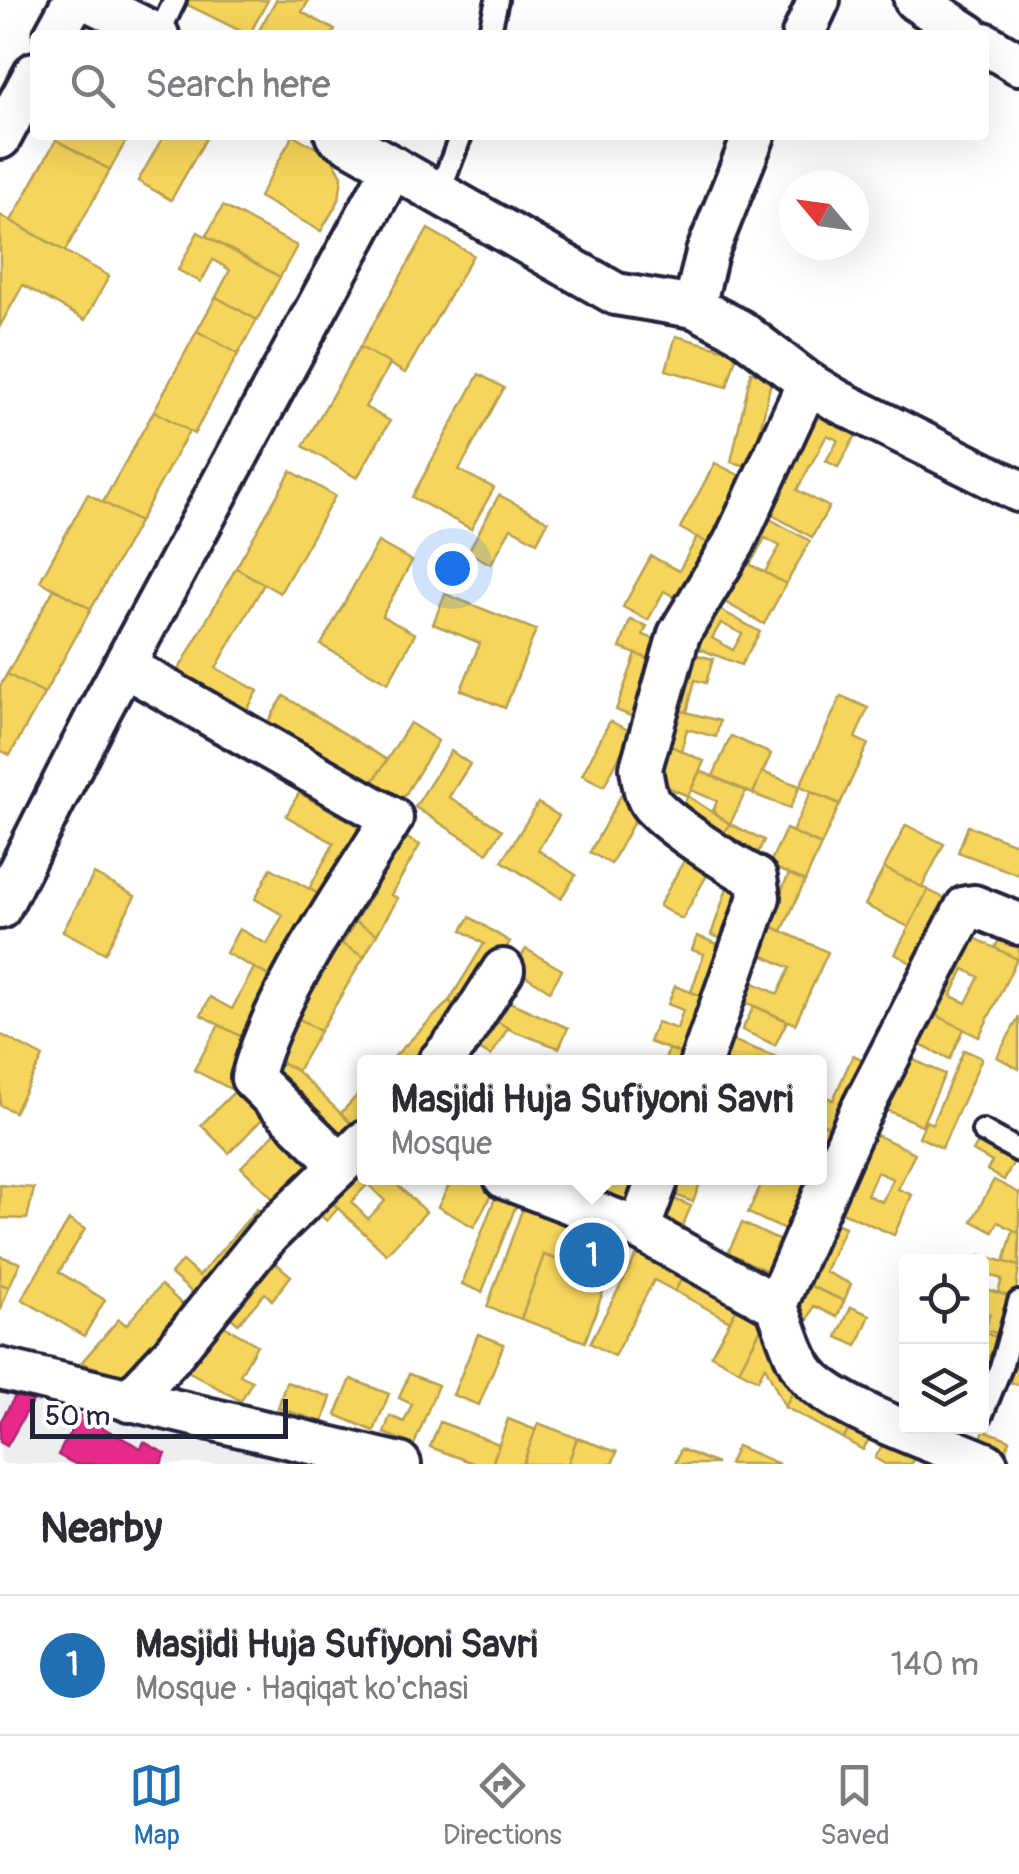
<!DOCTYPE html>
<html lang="en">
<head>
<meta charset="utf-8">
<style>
  :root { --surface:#fff; --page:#f7f7f7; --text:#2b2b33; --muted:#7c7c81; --line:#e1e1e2; --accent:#1f6fb2 }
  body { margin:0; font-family:Pangolin,sans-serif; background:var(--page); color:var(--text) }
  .controls { position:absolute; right:30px; bottom:30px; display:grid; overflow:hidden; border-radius:10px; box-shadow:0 10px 40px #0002 }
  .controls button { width:90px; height:90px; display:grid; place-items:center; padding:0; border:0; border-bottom:2px solid var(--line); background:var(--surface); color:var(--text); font:50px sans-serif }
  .compass { position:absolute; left:779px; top:170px; width:90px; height:90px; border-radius:50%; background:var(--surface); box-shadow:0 10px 40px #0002; rotate:299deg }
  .scale { position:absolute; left:30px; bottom:25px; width:258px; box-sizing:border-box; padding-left:10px; border:5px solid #22223b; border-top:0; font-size:28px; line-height:35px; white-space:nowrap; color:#22223b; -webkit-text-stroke:8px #fff; paint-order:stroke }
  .you { position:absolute; left:452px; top:568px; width:35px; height:35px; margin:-25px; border:8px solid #fff; border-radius:50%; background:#1a73e8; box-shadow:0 0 0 15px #1a73e833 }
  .badge { display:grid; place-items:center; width:65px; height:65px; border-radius:50%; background:var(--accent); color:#fff; font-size:32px; font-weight:700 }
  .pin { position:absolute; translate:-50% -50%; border:5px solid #fff; box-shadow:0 2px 10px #0006 }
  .popup { position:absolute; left:357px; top:1055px; width:470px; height:130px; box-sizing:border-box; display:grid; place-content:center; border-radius:10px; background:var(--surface); filter:drop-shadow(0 2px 8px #0005); font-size:32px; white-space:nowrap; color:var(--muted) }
  .popup b { font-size:38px; color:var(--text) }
  .popup::after { content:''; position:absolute; left:50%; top:100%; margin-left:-20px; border:20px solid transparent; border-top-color:var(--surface) }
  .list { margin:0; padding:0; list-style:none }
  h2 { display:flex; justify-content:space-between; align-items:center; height:130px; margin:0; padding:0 40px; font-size:42px }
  h2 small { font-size:32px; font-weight:400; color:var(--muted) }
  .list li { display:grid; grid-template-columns:65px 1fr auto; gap:30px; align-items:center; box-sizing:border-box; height:140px; padding:0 40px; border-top:2px solid var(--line) }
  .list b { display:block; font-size:38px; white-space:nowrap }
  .list p { margin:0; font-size:32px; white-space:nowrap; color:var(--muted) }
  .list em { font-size:32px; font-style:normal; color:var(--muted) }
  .icon { flex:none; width:55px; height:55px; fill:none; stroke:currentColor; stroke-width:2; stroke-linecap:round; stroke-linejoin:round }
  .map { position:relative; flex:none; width:1019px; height:1464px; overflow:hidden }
  .search { position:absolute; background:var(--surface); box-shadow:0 10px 40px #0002; left:30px; right:30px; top:30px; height:110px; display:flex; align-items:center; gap:25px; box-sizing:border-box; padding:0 35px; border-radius:10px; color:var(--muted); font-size:38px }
  .sheet { height:270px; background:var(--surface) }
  nav { display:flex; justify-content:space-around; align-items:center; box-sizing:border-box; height:140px; border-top:2px solid var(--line); background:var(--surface); font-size:28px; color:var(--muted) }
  nav a { display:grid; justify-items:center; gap:5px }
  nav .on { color:var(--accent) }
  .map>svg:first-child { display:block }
  .built { fill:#eeeef1 }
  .homes { fill:#f6d55c; stroke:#b69f52; stroke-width:2.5; fill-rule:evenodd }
  .health { fill:#e7298a; stroke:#ac2772; stroke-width:2.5 }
  .public { fill:#5aae61; stroke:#498456; stroke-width:2.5 }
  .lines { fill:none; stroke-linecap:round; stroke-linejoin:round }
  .service-casing { stroke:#22223b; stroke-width:28 }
  .minor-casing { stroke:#22223b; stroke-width:48 }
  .service { stroke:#fff; stroke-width:20 }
  .minor { stroke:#fff; stroke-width:40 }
</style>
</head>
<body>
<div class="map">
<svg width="1019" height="1464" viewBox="0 0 1019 1464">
  <rect width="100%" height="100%" fill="#fff"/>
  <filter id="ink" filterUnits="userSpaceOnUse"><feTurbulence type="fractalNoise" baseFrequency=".01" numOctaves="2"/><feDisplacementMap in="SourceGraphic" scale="20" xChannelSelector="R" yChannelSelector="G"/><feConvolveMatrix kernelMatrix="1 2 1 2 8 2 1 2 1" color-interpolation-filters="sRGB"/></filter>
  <g filter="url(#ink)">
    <polygon class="built" points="0,1381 340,1464 4,1464 0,1461"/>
    <g class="homes">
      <polygon points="185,0 268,0 249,35 184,3"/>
      <polygon points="276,0 309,0 302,12 335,30 332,35 257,34"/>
      <polygon points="59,135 129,135 110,170 56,140"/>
      <polygon points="164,135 208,135 171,200 138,181"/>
      <polygon points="293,135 331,156 342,176 339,200 321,231 259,197"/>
      <polygon points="56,140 110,170 65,251 11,221"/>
      <polygon points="223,206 297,246 280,277 206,236"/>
      <polygon points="0,215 109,276 85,320 23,285 0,326"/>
      <polygon points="428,229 473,255 405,373 360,347"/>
      <polygon points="198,232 280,277 257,320 216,297 230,270 213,260 201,282 178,270"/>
      <polygon points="216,297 257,320 238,354 197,331"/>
      <polygon points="197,331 238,354 194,434 154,411"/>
      <polygon points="676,336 737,353 727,387 666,370"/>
      <polygon points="360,347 390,364 365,407 390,421 357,478 303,446"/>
      <polygon points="751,372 772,377 752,467 731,462"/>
      <polygon points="479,374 504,388 459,470 494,488 471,529 412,497"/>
      <polygon points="817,402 861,426 838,467 826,461 838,440 827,435 797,490 829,507 812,537 760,508"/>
      <polygon points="154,411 189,431 139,522 103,502"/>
      <polygon points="715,463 752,482 716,548 680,528"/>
      <polygon points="291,471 335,496 280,593 236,568"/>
      <polygon points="88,494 139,522 91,609 40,581"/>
      <polygon points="499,495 548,521 537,542 511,528 491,564 468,552"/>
      <polygon points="757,512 810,541 786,584 765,572 780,546 765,538 750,564 733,555"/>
      <polygon points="697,537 716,548 686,604 664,591 648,620 623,607 651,556 679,571"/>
      <polygon points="378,542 412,561 382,616 415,634 388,683 321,645"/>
      <polygon points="733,555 786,584 764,624 712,595"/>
      <polygon points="236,568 264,584 216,668 258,691 247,710 178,671"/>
      <polygon points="54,589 91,609 44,694 7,674"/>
      <polygon points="445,594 536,630 505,708 461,690 480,643 433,624"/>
      <path d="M 708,603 L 760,632 L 741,665 L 687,644 ZM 721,623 L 742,634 L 733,650 L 712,638 Z"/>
      <polygon points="630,620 647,626 643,635 664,642 657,662 620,648"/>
      <polygon points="685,652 713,659 706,683 695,680 687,712 670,708"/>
      <polygon points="636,654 657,662 636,718 616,710"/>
      <polygon points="7,674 44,694 10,755 0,750 0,686"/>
      <polygon points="284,696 387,760 370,787 267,723"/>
      <polygon points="841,696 868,708 855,738 868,744 840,804 800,786"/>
      <polygon points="670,708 720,721 716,737 687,729 681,751 662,742"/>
      <polygon points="610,721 632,732 604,786 582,775"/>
      <polygon points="410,723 438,741 399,805 370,787"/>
      <polygon points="731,736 771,754 753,794 713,776"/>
      <polygon points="662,742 704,761 688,796 651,780"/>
      <polygon points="451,751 470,764 449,797 502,830 487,853 415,807"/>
      <polygon points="700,771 746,791 730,824 713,811 717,801 691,790"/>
      <polygon points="762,772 800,786 790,808 753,794"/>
      <polygon points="624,790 645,801 611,864 590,852"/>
      <polygon points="811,792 840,804 821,845 792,832"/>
      <polygon points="299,793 368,831 330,900 309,889 334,843 286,816"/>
      <polygon points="688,796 730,824 717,841 677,813"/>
      <polygon points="538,803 559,816 538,850 576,875 561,898 502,861"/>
      <polygon points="730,824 764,840 754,862 717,841"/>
      <polygon points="906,825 944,844 922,887 884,868"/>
      <polygon points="968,826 1019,845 1019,875 958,852"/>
      <polygon points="786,829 821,845 805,881 769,865"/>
      <polygon points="405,837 420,845 391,895 398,898 377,934 355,922"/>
      <polygon points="691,848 715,861 682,919 659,906"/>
      <polygon points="271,868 326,898 280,982 226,953 239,929 267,944 283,915 255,899"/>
      <polygon points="884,868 928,890 909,927 865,905"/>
      <polygon points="94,874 135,896 105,953 63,931"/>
      <polygon points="789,874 805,881 782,931 766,924"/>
      <polygon points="731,876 754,884 734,943 711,935"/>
      <polygon points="928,890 948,900 915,965 895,954"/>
      <polygon points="470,917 510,942 465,1016 449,1001 484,944 462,930"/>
      <polygon points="355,922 377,934 364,957 342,944"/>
      <polygon points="766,924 828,952 795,1024 736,998 745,979 778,994 790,968 753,951"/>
      <polygon points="1005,927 1019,935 1019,960 995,948"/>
      <path d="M 959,930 L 1017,959 L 979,1037 L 921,1008 ZM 964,969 L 979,977 L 966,1003 L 951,996 Z"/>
      <polygon points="328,936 364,957 320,1031 284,1010"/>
      <polygon points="697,936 733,950 714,1001 691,992 704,954 692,950"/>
      <polygon points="526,949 562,970 550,991 524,975 507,1001 568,1028 559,1048 513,1031 486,1015"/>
      <polygon points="254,968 280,982 248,1040 201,1015 210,997 232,1009"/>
      <polygon points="675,986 714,1001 693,1058 649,1042 657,1022 677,1029 683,1010 668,1004"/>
      <polygon points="449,1001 465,1016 420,1062 389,1062"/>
      <polygon points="754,1006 787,1021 775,1045 742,1030"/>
      <polygon points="921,1008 964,1029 950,1059 907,1039"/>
      <polygon points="284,1010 320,1031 297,1071 266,1053"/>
      <polygon points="486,1015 508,1028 491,1056 469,1043"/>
      <polygon points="1019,1017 1019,1069 997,1057"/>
      <polygon points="219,1025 255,1044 231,1089 194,1070"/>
      <polygon points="0,1034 43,1057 14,1112 0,1105"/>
      <polygon points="724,1037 789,1062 714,1062"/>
      <polygon points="669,1049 693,1058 691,1062 664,1062"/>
      <polygon points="964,1050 982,1058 942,1148 919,1137 926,1121 932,1124"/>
      <polygon points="266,1053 297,1071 356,1128 336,1149 258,1074"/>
      <polygon points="900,1054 945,1074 922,1125 877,1106"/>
      <polygon points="853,1055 876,1066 845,1134 820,1122 820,1094 833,1100"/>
      <polygon points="241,1085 269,1112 229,1153 201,1125"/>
      <polygon points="364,1088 364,1120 356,1128 341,1113"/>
      <polygon points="286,1122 327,1163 282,1208 241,1167"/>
      <polygon points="822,1124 845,1134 798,1236 748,1213 764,1178 820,1178"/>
      <path d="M 868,1131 L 915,1153 L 898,1189 L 912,1195 L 894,1235 L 833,1208 ZM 877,1172 L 893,1179 L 882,1202 L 867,1195 Z"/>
      <polygon points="981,1137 1017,1156 1004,1180 987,1170 992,1162 973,1151"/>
      <path d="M 364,1153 L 364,1178 L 390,1178 L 426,1212 L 386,1254 L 323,1194 ZM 368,1184 L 385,1201 L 368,1219 L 351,1202 Z"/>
      <polygon points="449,1178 484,1178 497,1184 474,1227 438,1207 452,1179"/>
      <polygon points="534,1178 570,1178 606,1191 612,1178 628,1178 649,1185 638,1218"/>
      <polygon points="668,1178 686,1178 700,1183 693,1202 663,1190"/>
      <polygon points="994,1180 1019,1193 1019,1233 998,1222 993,1232 972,1221"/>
      <polygon points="0,1185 34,1188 27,1219 0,1218"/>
      <polygon points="498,1190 519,1198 482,1292 462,1284"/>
      <polygon points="323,1194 338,1208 327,1221 318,1213 278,1255"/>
      <polygon points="662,1194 691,1206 677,1239 649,1227"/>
      <polygon points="526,1199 580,1218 564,1262 544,1255 521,1319 487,1307"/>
      <polygon points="257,1209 271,1220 201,1300 171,1274 182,1261 199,1276"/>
      <polygon points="825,1218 845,1227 825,1272 851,1284 844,1301 797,1280"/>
      <polygon points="69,1220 85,1229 59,1272 105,1300 84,1336 22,1299"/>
      <polygon points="742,1223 791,1246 778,1276 728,1253"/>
      <polygon points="1013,1231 1019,1233 1019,1266 1004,1262"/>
      <polygon points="643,1243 688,1267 675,1291 654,1280 614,1356 590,1343"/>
      <polygon points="265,1254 291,1276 272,1300 265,1293 238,1324 220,1308"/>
      <polygon points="544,1255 608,1278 585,1342 521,1319"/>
      <polygon points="980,1255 1019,1266 1015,1298 998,1293 1002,1279 982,1273 982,1262 978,1262"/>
      <polygon points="0,1256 20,1263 9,1287 0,1284"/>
      <polygon points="688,1267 743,1297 730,1321 675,1291"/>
      <polygon points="797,1280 844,1301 837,1317 814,1306 808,1320 784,1309"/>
      <polygon points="0,1284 9,1287 0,1311"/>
      <polygon points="161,1285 191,1312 132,1379 81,1363 119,1319 126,1325"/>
      <polygon points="982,1288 1015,1298 1005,1336 985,1330 990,1314 982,1311"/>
      <polygon points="743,1297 770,1311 739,1370 711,1355"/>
      <polygon points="851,1307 870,1315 857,1346 837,1337"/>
      <polygon points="217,1322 257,1345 240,1375 252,1381 241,1401 179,1366"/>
      <polygon points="765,1322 799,1381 785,1407 765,1366 758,1380 739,1370"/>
      <polygon points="985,1333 1003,1339 997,1359 982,1354"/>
      <polygon points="478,1334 504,1344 479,1405 453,1395"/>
      <polygon points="1014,1349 1019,1351 1019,1385 1003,1380"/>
      <polygon points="409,1374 438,1385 414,1445 384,1433 390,1416 404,1422 412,1404 399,1398"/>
      <polygon points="351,1379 389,1394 374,1431 336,1415"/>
      <polygon points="799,1381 857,1413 844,1439 785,1407"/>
      <polygon points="286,1382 331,1397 323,1422 278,1408"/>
      <polygon points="855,1417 875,1428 863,1450 844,1439"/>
      <polygon points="508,1419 536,1430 523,1464 492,1464"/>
      <polygon points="440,1422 499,1444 492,1464 476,1464 430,1447"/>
      <polygon points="538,1423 577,1438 568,1464 523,1464"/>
      <polygon points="984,1430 1010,1440 1001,1464 975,1454"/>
      <polygon points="890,1432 919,1449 911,1464 885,1464 875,1458"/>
      <polygon points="577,1438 617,1452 612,1464 568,1464"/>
      <polygon points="737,1446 779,1464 729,1464"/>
      <polygon points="681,1449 717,1464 675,1464"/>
    </g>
    <g class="health">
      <polygon points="20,1388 35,1397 7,1446 0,1442 0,1422"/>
      <polygon points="79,1415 141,1448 144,1442 166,1454 161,1464 75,1464 58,1455"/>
    </g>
    <polygon class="public" points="580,1218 632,1237 616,1281 564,1262"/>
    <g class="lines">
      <g class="service-casing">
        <g id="service">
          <polyline points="158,35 175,0"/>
          <polyline points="489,35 497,0"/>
          <polyline points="439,193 461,135"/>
          <polyline points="983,1131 1019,1151"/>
          <polyline points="982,1414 1001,1367 1019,1302"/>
        </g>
      </g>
      <g class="minor-casing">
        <g id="minor">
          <polyline points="88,0 158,35"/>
          <polyline points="915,0 969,35"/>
          <polyline points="55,35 74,0"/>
          <polyline points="803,35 819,0"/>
          <polyline points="984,43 1019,64"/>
          <polyline points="336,135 616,294 694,307 739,330 808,383 838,401 1019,491"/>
          <polyline points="0,138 35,73"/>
          <polyline points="694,307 707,253 754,135"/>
          <path d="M 124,666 L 392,818 C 345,895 274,993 252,1078 L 340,1164"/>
          <polyline points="0,908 100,710 393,167"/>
          <polyline points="439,1062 460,1038 503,970"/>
          <path d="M 701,1062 L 759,897 L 756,878 C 728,863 673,828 652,805 C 644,795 643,780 641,768 L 679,634 L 734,543 L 808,383"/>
          <polyline points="505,1178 639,1229 776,1305"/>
          <polyline points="639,1229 658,1178"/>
          <polyline points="0,1369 400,1464"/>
          <polyline points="129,1401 171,1356 269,1234 364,1142"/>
          <path d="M 987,1464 C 939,1443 851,1415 813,1381 C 793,1363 787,1329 776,1305 L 859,1115 L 966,907 L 974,906 L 1019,924"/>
        </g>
      </g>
      <use href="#service" class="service"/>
      <use href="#minor" class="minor"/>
    </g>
  </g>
</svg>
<div class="controls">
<button><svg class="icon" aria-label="locate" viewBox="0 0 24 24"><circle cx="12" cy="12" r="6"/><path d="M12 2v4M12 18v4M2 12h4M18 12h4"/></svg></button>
<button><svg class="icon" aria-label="layers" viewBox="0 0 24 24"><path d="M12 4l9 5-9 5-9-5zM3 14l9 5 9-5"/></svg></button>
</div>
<svg class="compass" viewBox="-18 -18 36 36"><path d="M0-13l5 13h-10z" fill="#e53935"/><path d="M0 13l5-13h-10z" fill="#7c7c81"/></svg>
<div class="scale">50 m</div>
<div class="you"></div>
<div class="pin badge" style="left:592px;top:1255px">1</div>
<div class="popup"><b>Masjidi Huja Sufiyoni Savri</b>Mosque</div>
<div class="search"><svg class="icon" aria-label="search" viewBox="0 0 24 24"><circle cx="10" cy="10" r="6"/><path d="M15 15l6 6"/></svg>Search here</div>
</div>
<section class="sheet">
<h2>Nearby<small></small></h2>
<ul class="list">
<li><span class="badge">1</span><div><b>Masjidi Huja Sufiyoni Savri</b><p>Mosque · Haqiqat ko'chasi</p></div><em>140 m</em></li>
</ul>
</section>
<nav>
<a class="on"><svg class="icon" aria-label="map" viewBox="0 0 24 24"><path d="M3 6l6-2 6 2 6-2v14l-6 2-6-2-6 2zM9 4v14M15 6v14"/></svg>Map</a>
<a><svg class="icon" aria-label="directions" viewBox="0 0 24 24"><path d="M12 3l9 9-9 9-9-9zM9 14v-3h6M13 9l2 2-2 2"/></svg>Directions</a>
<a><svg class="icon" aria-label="saved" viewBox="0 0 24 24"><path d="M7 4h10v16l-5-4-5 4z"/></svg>Saved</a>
</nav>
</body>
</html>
